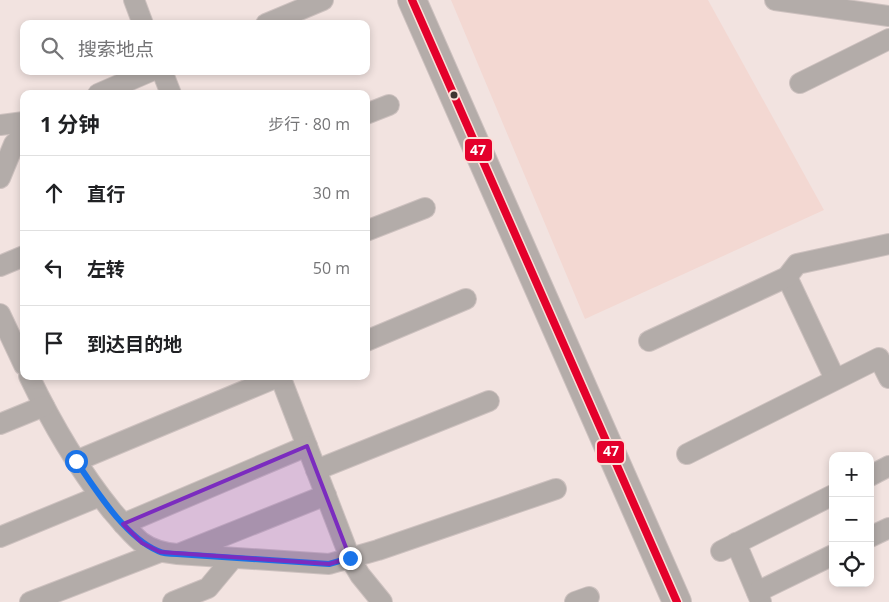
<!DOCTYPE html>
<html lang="zh">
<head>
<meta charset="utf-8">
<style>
  :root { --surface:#fff; --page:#f2f2f2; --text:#202124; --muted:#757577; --line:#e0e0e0 }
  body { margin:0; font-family:"Open Sans","Noto Sans SC",sans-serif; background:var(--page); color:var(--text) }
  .controls { position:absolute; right:15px; bottom:15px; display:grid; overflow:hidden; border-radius:10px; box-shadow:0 2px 8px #0003 }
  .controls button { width:45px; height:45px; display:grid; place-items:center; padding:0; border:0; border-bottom:1px solid var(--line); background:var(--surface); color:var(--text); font:25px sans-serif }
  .stop { position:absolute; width:15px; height:15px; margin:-11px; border:4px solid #1a73e8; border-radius:50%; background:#fff }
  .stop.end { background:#1a73e8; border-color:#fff; box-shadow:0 1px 5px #0008 }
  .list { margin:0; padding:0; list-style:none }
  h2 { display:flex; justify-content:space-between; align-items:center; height:65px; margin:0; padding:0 20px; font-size:21px }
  h2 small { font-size:16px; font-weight:400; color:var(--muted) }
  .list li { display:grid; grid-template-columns:32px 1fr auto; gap:15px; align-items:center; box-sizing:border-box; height:75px; padding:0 20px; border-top:1px solid var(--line) }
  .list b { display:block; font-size:19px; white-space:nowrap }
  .list em { font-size:16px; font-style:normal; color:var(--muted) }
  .icon { flex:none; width:28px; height:28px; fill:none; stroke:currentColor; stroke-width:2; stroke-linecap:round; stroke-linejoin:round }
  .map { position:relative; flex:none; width:889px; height:602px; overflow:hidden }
  .search { position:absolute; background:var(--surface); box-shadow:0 2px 8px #0003; left:20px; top:20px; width:350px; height:55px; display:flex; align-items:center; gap:12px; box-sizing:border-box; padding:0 18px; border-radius:10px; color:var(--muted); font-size:19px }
  .panel { position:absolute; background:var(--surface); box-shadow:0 2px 8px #0003; left:20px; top:90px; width:350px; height:290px; border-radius:10px }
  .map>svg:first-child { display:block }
  .built { fill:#f3d8d2 }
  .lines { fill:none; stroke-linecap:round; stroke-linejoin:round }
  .street-casing { stroke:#cdc1bf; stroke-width:22 }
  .secondary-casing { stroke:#cdc1bf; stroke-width:30 }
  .street { stroke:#b3aca9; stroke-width:20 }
  .secondary { stroke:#b4aca9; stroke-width:28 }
  .bus-1-casing { stroke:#faded8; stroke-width:11 }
  .bus-1 { stroke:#e4002b; stroke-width:8 }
  .route { stroke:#1a73e8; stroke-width:6 }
  .marked { fill:#7b2cbf; fill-opacity:0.2; stroke:#7b2cbf; stroke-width:4; stroke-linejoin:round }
  .bus-dot { fill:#3f3431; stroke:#faded8; stroke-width:2 }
  .line-badge { stroke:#faded8; stroke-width:2 }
  .badge-label { font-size:14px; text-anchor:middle; font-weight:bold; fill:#fff }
</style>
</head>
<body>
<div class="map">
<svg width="889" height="602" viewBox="0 0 889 602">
  <rect width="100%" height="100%" fill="#f2e3e0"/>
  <polygon class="built" points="451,0 708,0 824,210 585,319"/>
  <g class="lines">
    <g class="street-casing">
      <g id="street">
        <polyline points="134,0 143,24"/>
        <polyline points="775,0 889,16"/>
        <polyline points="266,24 323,0"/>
        <polyline points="162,71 171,94"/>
        <polyline points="800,83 889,39"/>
        <polyline points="98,94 151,71"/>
        <polyline points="366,114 389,105"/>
        <polyline points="0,125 24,122"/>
        <polyline points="0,178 14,144 24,134"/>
        <polyline points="366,231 425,208"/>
        <polyline points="0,266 24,256"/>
        <polyline points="787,277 835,379"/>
        <polyline points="0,314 24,365"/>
        <polyline points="366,341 466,299"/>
        <polyline points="649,341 787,277 797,264 889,244"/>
        <path d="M 29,376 C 52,424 79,470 112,511 C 121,521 130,533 141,542 C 152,550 164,553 177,554 L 329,564 L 378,550 L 556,489"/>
        <polyline points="280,376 350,558 360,575 382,602"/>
        <polyline points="0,424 44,406"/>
        <polyline points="687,454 879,358 889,378"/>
        <polyline points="76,461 280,376"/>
        <polyline points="316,470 489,401"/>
        <polyline points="870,476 889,466"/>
        <polyline points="123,524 307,446"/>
        <polyline points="0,537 100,496"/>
        <polyline points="870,537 889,528"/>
        <polyline points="736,543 761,602"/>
        <polyline points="721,551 833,495"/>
        <polyline points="181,553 326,495"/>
        <polyline points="757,592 833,555"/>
        <polyline points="30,602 160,552"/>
        <polyline points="173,602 208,588 233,558"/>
        <polyline points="575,602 589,597"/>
      </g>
    </g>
    <g class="secondary-casing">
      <polyline id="secondary" points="412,0 677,602"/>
    </g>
    <use href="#street" class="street"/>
    <use href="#secondary" class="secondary"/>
    <g class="bus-1-casing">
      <polyline id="bus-1" points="412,0 677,602"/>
    </g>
    <use href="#bus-1" class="bus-1"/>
  </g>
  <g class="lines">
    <path class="route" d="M 76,461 C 96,490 125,537 158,551 C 164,554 171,554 177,554 L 329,564 L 350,558"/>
  </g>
  <path class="marked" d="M 307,446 L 350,558 L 329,564 L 160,552 L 142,543 L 123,524 Z"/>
  <circle class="bus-dot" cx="454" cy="95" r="4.5"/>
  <g class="line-badge">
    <rect x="464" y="138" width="29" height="24" rx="5" fill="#e4002b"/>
    <rect x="596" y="440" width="29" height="24" rx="5" fill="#e4002b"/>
  </g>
  <g class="badge-label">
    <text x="478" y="155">47</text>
    <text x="611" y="456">47</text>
  </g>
</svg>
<div class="controls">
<button>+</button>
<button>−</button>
<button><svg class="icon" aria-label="locate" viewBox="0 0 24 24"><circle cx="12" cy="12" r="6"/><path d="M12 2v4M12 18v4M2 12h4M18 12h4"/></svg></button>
</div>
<div class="stop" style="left:76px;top:461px"></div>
<div class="stop end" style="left:350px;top:558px"></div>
<div class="search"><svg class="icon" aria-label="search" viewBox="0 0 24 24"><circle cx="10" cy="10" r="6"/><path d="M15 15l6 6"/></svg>搜索地点</div>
<section class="panel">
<h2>1 分钟<small>步行 · 80 m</small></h2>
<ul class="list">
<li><svg class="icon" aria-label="ahead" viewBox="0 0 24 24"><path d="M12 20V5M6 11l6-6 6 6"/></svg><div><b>直行</b></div><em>30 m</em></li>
<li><svg class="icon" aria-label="left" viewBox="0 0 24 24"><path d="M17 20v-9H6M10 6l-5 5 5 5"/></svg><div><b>左转</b></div><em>50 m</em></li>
<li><svg class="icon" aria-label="arrive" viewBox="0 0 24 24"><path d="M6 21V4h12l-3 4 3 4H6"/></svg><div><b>到达目的地</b></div></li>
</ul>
</section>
</div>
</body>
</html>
